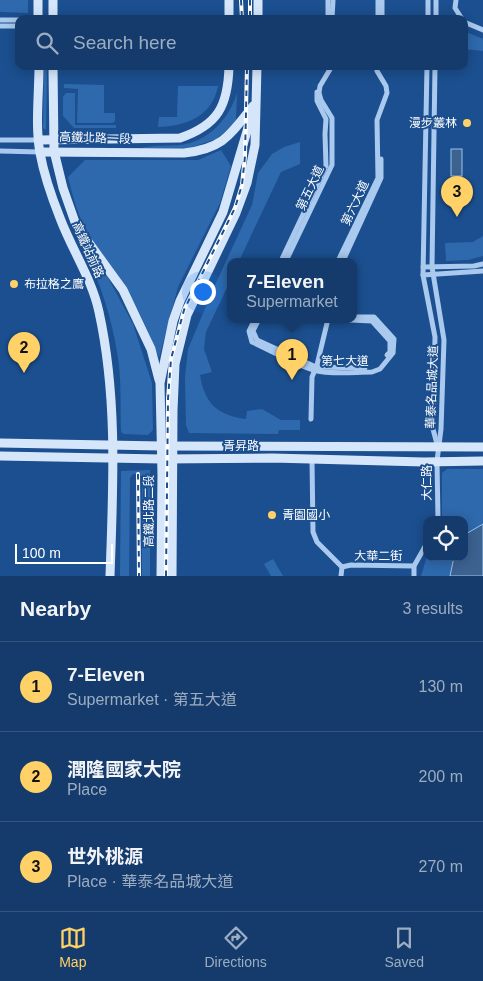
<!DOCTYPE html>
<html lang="en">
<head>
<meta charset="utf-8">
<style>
  :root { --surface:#143b6b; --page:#1d4271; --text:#f1f3f6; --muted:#9dadc1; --line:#33557e; --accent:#ffd166 }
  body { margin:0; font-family:Helvetica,"Noto Sans TC",sans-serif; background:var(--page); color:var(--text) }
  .controls { position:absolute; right:15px; bottom:15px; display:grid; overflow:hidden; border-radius:10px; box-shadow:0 2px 12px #0003 }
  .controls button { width:45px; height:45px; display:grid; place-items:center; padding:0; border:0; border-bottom:1px solid var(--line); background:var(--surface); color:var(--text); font:25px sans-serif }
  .scale { position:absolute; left:15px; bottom:12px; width:98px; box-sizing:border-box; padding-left:5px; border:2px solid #fff; border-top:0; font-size:14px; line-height:18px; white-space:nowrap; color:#fff; -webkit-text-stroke:4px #1b4f8f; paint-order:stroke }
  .you { position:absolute; left:202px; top:291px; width:18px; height:18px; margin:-12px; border:4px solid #fff; border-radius:50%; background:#1a73e8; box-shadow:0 0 0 8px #1a73e833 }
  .badge { display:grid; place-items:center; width:32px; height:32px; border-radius:50%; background:var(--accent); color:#111; font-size:16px; font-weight:700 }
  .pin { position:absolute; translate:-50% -41px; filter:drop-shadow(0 1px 2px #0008) }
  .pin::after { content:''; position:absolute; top:26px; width:18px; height:15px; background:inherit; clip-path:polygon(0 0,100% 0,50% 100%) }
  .popup { position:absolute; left:227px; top:258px; width:130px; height:65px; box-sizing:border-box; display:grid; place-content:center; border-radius:10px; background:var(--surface); filter:drop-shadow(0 1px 4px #0005); font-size:16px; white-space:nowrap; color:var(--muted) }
  .popup b { font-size:19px; color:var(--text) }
  .popup::after { content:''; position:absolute; left:50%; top:100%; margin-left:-10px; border:10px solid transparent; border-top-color:var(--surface) }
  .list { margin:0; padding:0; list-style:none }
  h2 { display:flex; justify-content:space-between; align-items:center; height:65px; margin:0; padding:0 20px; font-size:21px }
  h2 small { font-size:16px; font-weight:400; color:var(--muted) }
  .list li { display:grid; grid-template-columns:32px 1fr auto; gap:15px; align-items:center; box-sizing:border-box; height:90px; padding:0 20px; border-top:1px solid var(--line) }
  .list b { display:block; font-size:19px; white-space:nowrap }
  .list p { margin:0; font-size:16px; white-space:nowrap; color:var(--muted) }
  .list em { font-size:16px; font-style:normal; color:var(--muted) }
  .icon { flex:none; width:28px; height:28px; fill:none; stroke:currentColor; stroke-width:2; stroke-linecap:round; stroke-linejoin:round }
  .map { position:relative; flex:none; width:483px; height:576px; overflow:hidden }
  .search { position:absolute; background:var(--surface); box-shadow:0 2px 12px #0003; left:15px; right:15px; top:15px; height:55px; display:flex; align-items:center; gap:12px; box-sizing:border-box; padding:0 18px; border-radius:10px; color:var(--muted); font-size:19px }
  .sheet { height:335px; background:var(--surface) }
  nav { display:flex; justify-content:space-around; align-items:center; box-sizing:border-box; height:70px; border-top:1px solid var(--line); background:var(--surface); font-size:14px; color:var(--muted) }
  nav a { display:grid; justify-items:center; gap:2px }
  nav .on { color:var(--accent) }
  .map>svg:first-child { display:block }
  .green { fill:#2e69ad }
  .water { fill:#3c6290; stroke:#9cc4f0 }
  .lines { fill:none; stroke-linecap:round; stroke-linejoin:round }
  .street { stroke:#a9c9ee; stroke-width:5 }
  .secondary { stroke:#d6e6fa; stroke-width:9 }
  .rail-casing { stroke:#fff; stroke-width:4 }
  .rail { stroke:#1b4f8f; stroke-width:2; stroke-dasharray:5.5; stroke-linecap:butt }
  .poi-dot { fill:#ffd166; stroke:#1b4f8f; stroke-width:2 }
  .labels { text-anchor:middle; stroke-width:4; stroke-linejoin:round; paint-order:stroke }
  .poi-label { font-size:12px; fill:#fff; stroke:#1b4f8f; text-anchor:start }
  .street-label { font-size:12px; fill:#fff; stroke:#1b4f8f }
</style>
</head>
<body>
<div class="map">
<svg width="483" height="576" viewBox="0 0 483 576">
  <rect width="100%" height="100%" fill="#1b4f8f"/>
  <g class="green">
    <polygon points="0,0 28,0 28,13 0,12"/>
    <polygon points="464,31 483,39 483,51 464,49"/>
    <polygon points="44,66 47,66 46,130 43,128"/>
    <polygon points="64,84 104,85 104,113 115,113 115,121 113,123 77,123 78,89 64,88"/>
    <path d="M 178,86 L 218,86 C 212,117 186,126 158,127 L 159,117 L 178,117 L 177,116 Z"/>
    <polygon points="66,93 75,93 75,125 116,125 116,128 74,128 63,116 63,97"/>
    <path d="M 237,93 L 236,120 L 226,131 L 216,139 L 190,148 L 141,148 C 154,145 166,146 180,145 C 208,142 229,119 237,93 Z"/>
    <path d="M 300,142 L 300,164 L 281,172 L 239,261 L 231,261 L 231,279 L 206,332 L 204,349 L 212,372 L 200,375 C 205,404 217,415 246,419 L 247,411 L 262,409 L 281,420 L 300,420 L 300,430 L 279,430 L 278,434 L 189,433 L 186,425 L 185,377 L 188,349 L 215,285 L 252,205 L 258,173 L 272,154 L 284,147 Z"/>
    <path d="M 221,150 L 231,166 L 220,203 L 178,287 L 159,358 C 148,329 135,302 118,276 C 109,262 97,249 89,235 C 78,217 73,197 68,177 L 85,160 L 198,160 Z"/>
    <polygon points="483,236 483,256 468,260 446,261 445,243 473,242"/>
    <path d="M 83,245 L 107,276 L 133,324 L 152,383 L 153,430 L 148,435 L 124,434 L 121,432 C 120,406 122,378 117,352 C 111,315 99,279 82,246 Z"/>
    <polygon points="447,469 483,469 483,576 421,576 427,556 427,557 464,557 464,520 442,520 442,473"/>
    <polygon points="150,470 150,576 142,576 142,478 139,474 133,474 130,478 129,576 120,576 121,471"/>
    <polygon points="273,559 283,576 271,576 264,564"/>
  </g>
  <g class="water">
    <rect x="451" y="149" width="11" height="27"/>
    <polygon points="483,524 483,576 450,576 454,557 464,557 464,535"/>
  </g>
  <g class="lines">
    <g class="street">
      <polyline points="378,0 378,19"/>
      <polyline points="456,0 455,8 462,19"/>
      <polyline points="53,18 114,19"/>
      <polyline points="328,19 328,0"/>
      <polyline points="332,19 333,0"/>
      <polyline points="382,19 382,0"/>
      <polyline points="428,19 428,0"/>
      <polyline points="436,19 436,0"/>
      <polyline points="0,20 19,20"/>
      <polyline points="464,22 483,30"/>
      <polyline points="0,26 19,26"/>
      <polyline points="427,66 423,275 435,337 433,429 437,444"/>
      <polyline points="435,66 432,267 444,340 441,429 437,461 438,520"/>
      <polyline points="0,140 39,140"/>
      <polyline points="0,151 40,152"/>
      <polyline points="281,261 326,166 325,134 326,119 317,101 317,92"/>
      <polyline points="286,261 332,165 332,118 321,100 319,93 320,86 332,66"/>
      <polyline points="338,261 378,178 377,120 387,93 386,86 377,71 377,66"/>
      <polyline points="343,261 381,178 381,159"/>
      <polyline points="423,267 474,266 483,264"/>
      <polyline points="423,275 483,271"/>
      <path d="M 255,319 L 249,331 L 252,342 C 272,351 292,363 313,370 C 331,375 354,372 372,372 L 380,369 L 393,353 L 394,339 L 374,317 L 353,317"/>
      <polyline points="259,319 253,331 257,340 316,367 365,368"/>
      <polyline points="347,319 351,320 372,321 390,341 390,352 387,355"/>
      <polyline points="311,419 312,377 317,365 328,319"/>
      <polyline points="312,460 313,532 317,542 342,567 341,576"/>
      <polyline points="342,567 351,565 414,566"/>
      <polyline points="414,576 414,566 427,543"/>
    </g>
    <g class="secondary">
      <polyline points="38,0 38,19"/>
      <polyline points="229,0 229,19"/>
      <polyline points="258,0 258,19"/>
      <polyline points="53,19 53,0"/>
      <path d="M 39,66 C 39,94 35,126 40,153 C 44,175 52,198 60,218 C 72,250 92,279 99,312 C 118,399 113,488 110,576"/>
      <polyline points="53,66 54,151 63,188 76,225 123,290 151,349 159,380"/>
      <path d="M 39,140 L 180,138 C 218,125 228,106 229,66"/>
      <path d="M 40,152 L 184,153 C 223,149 230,135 253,106"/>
      <polyline points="0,443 161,446 483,447"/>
      <polyline points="0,456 162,459 272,458 424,462 483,461"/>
      <polyline points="161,576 162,475 160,383 173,321 180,301 223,212 253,111"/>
      <polyline points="172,576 173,410 175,364 187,315 236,213 247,183 255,145 257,66"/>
    </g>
    <g class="rail-casing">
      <g id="rail">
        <polyline points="241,0 242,19"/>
        <polyline points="250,0 250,19"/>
        <polyline points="138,474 139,576"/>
        <polyline points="166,576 168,399 171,359 184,310 235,208 242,185 245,156 247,66"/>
      </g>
    </g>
    <use href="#rail" class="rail"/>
  </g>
  <g class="poi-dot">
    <circle cx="467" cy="123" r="5"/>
    <circle cx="14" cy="284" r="5"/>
    <circle cx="272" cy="515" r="5"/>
  </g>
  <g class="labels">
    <g class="poi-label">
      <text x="457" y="127" text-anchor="end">漫步叢林</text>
      <text x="24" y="288">布拉格之鷹</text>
      <text x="282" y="519">青園國小</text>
    </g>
    <g class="street-label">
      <text transform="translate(95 138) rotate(2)" y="4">高鐵北路一段</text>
      <text transform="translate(310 188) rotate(-65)" y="4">第五大道</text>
      <text transform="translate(355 203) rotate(-65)" y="4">第六大道</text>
      <text transform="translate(88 250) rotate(66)" y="4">高鐵站前路</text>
      <text x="345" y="365">第七大道</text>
      <text transform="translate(432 387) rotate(-88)" y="4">華泰名品城大道</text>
      <text x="241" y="450">青昇路</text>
      <text transform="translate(427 483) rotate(-90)" y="4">大仁路</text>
      <text transform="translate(149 511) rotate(-90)" y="4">高鐵北路二段</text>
      <text x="378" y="560">大華二街</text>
    </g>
  </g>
</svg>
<div class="controls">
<button><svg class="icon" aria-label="locate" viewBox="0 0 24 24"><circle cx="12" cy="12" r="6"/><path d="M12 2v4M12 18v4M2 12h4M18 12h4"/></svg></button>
</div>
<div class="scale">100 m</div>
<div class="you"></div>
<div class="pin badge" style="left:292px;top:380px">1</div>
<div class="popup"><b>7-Eleven</b>Supermarket</div>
<div class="pin badge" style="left:24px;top:373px">2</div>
<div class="pin badge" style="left:457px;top:217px">3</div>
<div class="search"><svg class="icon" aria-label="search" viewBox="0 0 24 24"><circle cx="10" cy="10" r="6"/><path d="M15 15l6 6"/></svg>Search here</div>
</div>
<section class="sheet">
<h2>Nearby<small>3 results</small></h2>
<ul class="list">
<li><span class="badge">1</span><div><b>7-Eleven</b><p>Supermarket · 第五大道</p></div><em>130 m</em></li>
<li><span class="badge">2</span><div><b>潤隆國家大院</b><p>Place</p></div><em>200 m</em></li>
<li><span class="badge">3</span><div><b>世外桃源</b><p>Place · 華泰名品城大道</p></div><em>270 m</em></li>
</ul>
</section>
<nav>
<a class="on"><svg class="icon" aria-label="map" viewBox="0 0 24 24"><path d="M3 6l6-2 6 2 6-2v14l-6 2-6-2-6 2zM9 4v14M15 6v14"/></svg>Map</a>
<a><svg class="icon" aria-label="directions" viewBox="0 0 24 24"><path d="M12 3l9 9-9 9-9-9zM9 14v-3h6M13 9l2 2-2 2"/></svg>Directions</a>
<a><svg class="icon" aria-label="saved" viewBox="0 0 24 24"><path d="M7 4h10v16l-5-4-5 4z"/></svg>Saved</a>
</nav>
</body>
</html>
